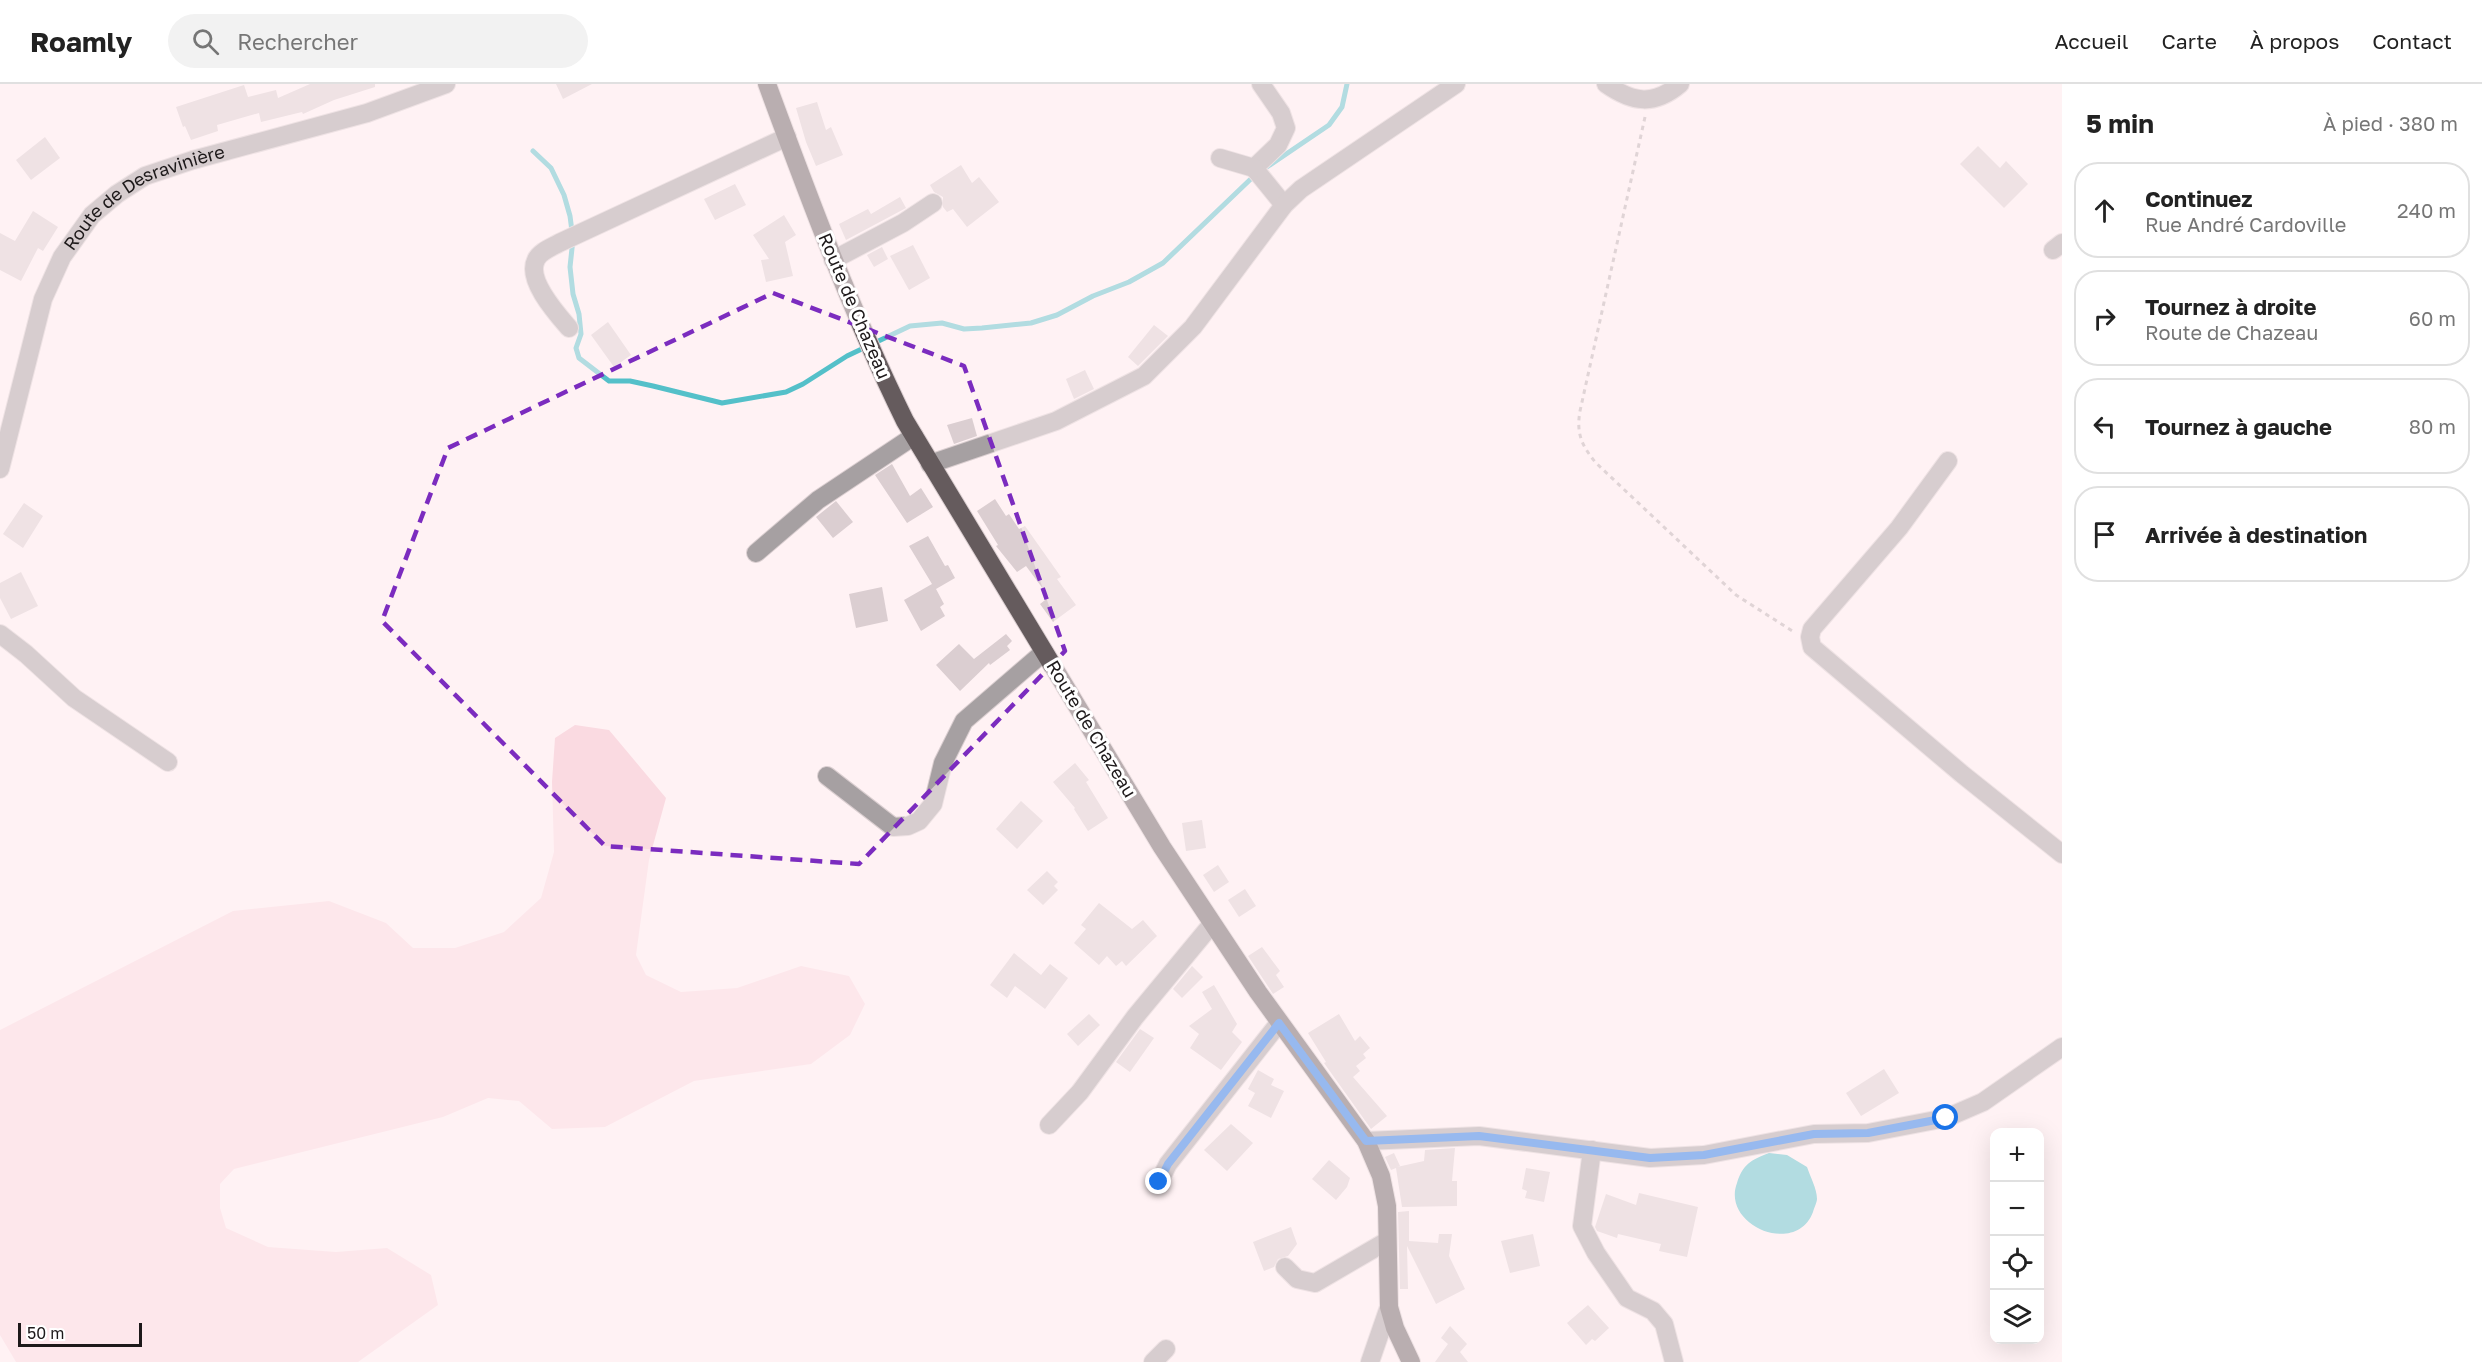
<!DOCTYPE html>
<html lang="fr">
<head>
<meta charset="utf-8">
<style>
  :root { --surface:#fff; --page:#f2f2f2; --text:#222; --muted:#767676; --line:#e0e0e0 }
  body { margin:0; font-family:"Golos Text",sans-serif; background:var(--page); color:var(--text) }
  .controls { position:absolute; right:18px; bottom:18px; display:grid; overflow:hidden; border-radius:12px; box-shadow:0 6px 24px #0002 }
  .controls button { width:54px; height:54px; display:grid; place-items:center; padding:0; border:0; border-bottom:2px solid var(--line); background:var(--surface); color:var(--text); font:30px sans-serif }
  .scale { position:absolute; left:18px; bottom:15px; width:124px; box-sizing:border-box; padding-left:6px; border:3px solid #1d191a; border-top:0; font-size:16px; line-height:21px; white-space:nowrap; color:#1d191a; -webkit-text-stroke:4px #fff; paint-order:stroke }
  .stop { position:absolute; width:18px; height:18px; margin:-14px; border:4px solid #1a73e8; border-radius:50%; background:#fff }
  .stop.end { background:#1a73e8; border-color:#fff; box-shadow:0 2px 6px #0008 }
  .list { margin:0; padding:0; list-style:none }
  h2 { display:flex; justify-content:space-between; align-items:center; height:78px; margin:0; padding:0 24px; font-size:26px }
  h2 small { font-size:20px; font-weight:400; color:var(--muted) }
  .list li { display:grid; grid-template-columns:39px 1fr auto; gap:18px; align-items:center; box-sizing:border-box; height:96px; margin:0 12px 12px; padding:0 12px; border:2px solid var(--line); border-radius:24px }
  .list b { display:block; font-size:22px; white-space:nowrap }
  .list p { margin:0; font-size:20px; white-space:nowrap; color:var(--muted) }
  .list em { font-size:20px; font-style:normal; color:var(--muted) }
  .icon { flex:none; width:33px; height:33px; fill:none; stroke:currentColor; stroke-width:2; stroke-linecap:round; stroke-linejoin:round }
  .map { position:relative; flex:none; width:2062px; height:1278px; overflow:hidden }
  header { display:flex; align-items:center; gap:36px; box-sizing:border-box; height:84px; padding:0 30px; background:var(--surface); border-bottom:2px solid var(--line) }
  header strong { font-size:28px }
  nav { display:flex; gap:33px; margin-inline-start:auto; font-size:21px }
  .search { width:420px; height:54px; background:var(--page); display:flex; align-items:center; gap:15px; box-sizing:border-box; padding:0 21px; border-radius:33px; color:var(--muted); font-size:22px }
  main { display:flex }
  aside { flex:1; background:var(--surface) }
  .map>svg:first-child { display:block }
  .green { fill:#fadae1 }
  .water { fill:#54c0c9 }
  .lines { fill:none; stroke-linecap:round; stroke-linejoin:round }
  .stream { stroke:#54c0c9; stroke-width:5 }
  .building { fill:#dbced1 }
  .minor-casing { stroke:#dbcfd1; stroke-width:20 }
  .major-casing { stroke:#dbcfd1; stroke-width:20 }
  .path { stroke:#baafb1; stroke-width:3; stroke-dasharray:4.5 4.5; stroke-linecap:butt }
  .minor { stroke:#a6a0a2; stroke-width:18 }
  .major { stroke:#655b5d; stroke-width:18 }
  .route { stroke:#1a73e8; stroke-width:8 }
  .marked { fill:none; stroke:#7b2cbf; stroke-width:4.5; stroke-dasharray:12 8; stroke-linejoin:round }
  .labels { text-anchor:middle; stroke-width:6; stroke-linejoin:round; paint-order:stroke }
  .street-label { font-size:18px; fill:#1d191a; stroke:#fff }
</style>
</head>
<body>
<header>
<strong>Roamly</strong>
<div class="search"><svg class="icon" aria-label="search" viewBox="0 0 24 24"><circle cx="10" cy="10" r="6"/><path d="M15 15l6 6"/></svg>Rechercher</div>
<nav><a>Accueil</a><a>Carte</a><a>À propos</a><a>Contact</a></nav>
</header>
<main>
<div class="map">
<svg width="2062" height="1278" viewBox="0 0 2062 1278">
  <rect width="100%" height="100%" fill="#fff2f4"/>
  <polygon class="green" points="575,641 609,646 666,714 649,776 636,871 646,891 681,908 737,904 801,882 849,892 865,920 850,951 811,980 694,997 605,1043 552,1045 519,1017 488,1014 443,1033 234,1085 220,1100 220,1124 226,1144 268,1163 336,1168 387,1164 431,1191 438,1221 358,1278 16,1278 0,1251 0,946 233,827 329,817 386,839 413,864 455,864 504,848 541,814 554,768 552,698 555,654"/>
  <path class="water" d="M 1769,1069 L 1787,1071 L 1807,1083 C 1810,1092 1817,1105 1817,1115 C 1817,1118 1814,1124 1813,1128 C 1796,1173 1721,1141 1737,1099 C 1743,1080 1751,1076 1769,1069 Z"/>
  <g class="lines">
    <g class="stream">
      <polyline points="533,67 551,84 564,111 570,132 573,155 570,183 573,210 579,230 581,250 576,264 579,274 609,297 630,297 653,302 722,319 786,308 803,300 847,272 910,242 942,239 964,245 982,244 1031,239 1057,231 1093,212 1129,198 1163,179 1256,90"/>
      <polyline points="1264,85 1329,41 1342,23 1347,0"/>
    </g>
  </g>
  <g class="building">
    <polygon points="310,0 375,0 375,3 334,16 303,30 302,28 261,38 259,29 217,41 218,47 191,56 185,42 183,43 176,23 244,1 248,13 276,6 278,14"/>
    <polygon points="556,0 592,0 563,15"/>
    <polygon points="817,18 826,46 831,43 843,71 816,82 806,58 796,24"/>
    <polygon points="45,53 60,74 31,96 16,76"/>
    <polygon points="1978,62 2000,84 2006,77 2028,100 2004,124 1960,80"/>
    <polygon points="961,81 972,99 979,93 999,118 967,143 953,125 947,128 943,123 943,113 934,108 930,101"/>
    <polygon points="735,100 746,121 715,136 704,115"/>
    <polygon points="900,113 906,124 846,156 839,140 868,125 871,130"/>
    <polygon points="33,127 58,143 43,167 38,164 21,197 0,186 0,149 15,157"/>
    <polygon points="784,131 796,151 785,158 793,192 766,198 761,176 769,175 753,151"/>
    <polygon points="913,161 930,194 909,206 890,172"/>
    <polygon points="882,163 888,175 874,183 867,171"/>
    <polygon points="608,238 631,271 614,283 591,251"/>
    <polygon points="1154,241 1168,252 1138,282 1128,273"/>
    <polygon points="1085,286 1094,305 1074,315 1066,295"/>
    <polygon points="972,334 977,352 954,360 947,341"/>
    <polygon points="892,380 910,412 921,404 933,423 907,439 875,391"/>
    <polygon points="995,415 1006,432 1009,430 1019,445 1025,442 1061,493 1057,495 1076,521 1053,538 1040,520 1049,513 1026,482 1017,488 996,462 998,461 977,427"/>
    <polygon points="836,417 853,438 833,454 816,433"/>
    <polygon points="24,419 43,432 23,464 3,450"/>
    <polygon points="928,452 945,482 948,481 955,494 936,505 944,520 940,523 945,532 921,547 904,516 932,500 909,462"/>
    <polygon points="21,488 38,522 11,535 0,514 0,499"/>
    <polygon points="882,503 888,537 856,544 849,510"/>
    <polygon points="1006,550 1012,557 1007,562 1010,566 990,581 989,579 960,607 936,581 959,560 974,575"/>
    <polygon points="1075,679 1089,696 1086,698 1108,734 1088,747 1074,725 1075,724 1053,698"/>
    <polygon points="1021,717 1043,737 1017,765 996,745"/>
    <polygon points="1202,736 1206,764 1186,767 1182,739"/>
    <polygon points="1218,781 1229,798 1214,808 1203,791"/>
    <polygon points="1047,787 1058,798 1054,802 1058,806 1043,821 1027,806"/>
    <polygon points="1245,805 1256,822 1239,833 1228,816"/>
    <polygon points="1099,819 1132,845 1143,836 1157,852 1126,882 1122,877 1116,882 1107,872 1099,881 1074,859 1086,845 1081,841"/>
    <polygon points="1262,863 1280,887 1276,891 1284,903 1273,910 1248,872"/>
    <polygon points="1014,869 1041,891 1050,880 1068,894 1045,925 1015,902 1007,914 990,901"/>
    <polygon points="1192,882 1203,893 1182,914 1173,905"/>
    <polygon points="1214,901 1237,940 1232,948 1242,958 1221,986 1190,964 1199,950 1189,942 1212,925 1202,908"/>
    <polygon points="1089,930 1100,941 1078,962 1067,950"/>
    <polygon points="1339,930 1355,957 1360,952 1370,964 1363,970 1366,974 1356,982 1360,987 1353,993 1387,1032 1371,1045 1324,979 1326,978 1308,949"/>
    <polygon points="1140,945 1154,954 1130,988 1116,978"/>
    <polygon points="1884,985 1899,1009 1861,1032 1846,1009"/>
    <polygon points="1258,986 1274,995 1271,1001 1284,1007 1271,1034 1248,1022 1255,1009 1248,1005"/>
    <polygon points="1231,1040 1253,1059 1227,1087 1204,1066"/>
    <polygon points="1455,1064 1452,1097 1457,1097 1457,1122 1402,1123 1396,1084 1391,1086 1385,1073 1394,1069 1400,1082 1397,1083 1424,1077 1425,1066"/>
    <polygon points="1329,1076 1350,1094 1347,1103 1336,1116 1312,1095"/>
    <polygon points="1526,1084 1550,1088 1544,1118 1525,1114 1527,1107 1522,1105"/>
    <polygon points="1639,1109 1698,1123 1687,1173 1659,1167 1661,1160 1618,1150 1617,1154 1597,1147 1595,1143 1606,1110 1636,1121"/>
    <polygon points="1409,1127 1409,1157 1438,1159 1439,1150 1452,1150 1449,1172 1465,1205 1436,1220 1407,1162 1408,1205 1400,1205 1398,1128"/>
    <polygon points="1291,1143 1297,1160 1288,1172 1278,1175 1274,1183 1264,1187 1253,1158"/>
    <polygon points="1533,1150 1540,1182 1510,1189 1501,1157"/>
    <polygon points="1588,1221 1609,1244 1595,1257 1592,1255 1586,1261 1567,1239"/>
    <polygon points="1450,1242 1467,1260 1460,1268 1468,1278 1435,1278 1448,1260 1441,1254"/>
  </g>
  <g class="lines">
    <g class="minor-casing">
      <g id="minor">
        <polyline points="1261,0 1281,29 1286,44 1278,61 1254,84 1284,121"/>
        <path d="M 1606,0 C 1633,19 1654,22 1680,0"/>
        <polyline points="1220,74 1254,84"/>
        <polyline points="2053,166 2062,159"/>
        <polyline points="833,176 903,139 933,119"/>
        <path d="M 569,244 C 557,230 526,196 536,176 C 539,168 552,163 559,159 L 787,53"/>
        <polyline points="1948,377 1899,444 1812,545 1810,553 1812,563 1962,690 2062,770"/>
        <polyline points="930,380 1056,337 1144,292 1193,243 1284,121 1301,105 1456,0"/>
        <path id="s1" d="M 0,385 L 43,215 L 62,173 L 92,131 L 117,110 L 145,92 L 193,76 L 367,29 L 446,0"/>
        <polyline points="756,469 818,416 914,352"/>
        <polyline points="0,550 26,570 74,614 168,678"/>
        <polyline points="827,692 893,743 908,742 919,737 933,720 943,679 964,637 1044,568"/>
        <polyline points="1049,1041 1080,1008 1135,933 1212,840"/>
        <polyline points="1366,1057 1479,1052 1650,1074 1704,1071 1814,1050 1868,1049 1946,1034 1983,1018 2062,963"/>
        <polyline points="1592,1066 1582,1142 1596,1169 1627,1214 1653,1227 1664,1240 1674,1278"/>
        <polyline points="1159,1098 1168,1080 1279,939"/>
        <polyline points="1285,1183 1297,1195 1315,1199 1387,1157"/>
        <polyline points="1153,1278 1166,1265"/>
        <polyline points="1370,1278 1389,1223"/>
      </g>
    </g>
    <g class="major-casing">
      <path id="major" d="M 767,0 C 809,114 851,227 905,337 L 1162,763 L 1258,908 L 1366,1057 L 1381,1092 L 1387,1122 L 1389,1223 L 1395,1244 L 1411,1278"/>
    </g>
    <path class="path" d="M 1645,33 L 1580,327 C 1576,350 1582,362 1596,379 L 1736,511 L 1794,548"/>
    <use href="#minor" class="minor"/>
    <use href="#major" class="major"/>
  </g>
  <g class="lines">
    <polyline class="route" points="1159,1098 1168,1080 1279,939 1366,1057 1479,1052 1650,1074 1704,1071 1814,1050 1868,1049 1946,1034"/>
  </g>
  <path d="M0 0H2062V1278H0ZM 773,209 L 964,282 L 1065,567 L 859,780 L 605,762 L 382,537 L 448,364 Z" fill="#fff2f4" fill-opacity=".55" fill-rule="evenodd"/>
  <path class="marked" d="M 773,209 L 964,282 L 1065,567 L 859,780 L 605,762 L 382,537 L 448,364 Z"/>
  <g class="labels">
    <g class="street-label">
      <text dy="6" stroke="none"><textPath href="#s1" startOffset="327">Route de Desravinière</textPath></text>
      <text transform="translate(854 222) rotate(67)" y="6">Route de Chazeau</text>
      <text transform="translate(1091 645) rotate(59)" y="6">Route de Chazeau</text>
    </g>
  </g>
</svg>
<div class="controls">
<button>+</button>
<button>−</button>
<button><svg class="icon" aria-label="locate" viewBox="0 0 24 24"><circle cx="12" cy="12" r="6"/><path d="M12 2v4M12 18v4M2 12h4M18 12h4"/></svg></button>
<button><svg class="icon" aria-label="layers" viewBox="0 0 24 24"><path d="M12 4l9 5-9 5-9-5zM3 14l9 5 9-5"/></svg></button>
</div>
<div class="scale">50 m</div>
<div class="stop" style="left:1946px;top:1034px"></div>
<div class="stop end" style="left:1159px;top:1098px"></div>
</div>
<aside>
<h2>5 min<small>À pied · 380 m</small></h2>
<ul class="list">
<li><svg class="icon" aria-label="ahead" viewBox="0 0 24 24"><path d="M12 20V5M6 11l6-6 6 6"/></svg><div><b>Continuez</b><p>Rue André Cardoville</p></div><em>240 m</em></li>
<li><svg class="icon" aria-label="right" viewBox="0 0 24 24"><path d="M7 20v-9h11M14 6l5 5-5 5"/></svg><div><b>Tournez à droite</b><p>Route de Chazeau</p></div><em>60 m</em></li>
<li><svg class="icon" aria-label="left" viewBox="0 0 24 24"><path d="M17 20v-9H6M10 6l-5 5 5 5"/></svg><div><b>Tournez à gauche</b></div><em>80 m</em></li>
<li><svg class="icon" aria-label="arrive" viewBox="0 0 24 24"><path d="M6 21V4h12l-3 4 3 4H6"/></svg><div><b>Arrivée à destination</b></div></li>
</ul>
</aside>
</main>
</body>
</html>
